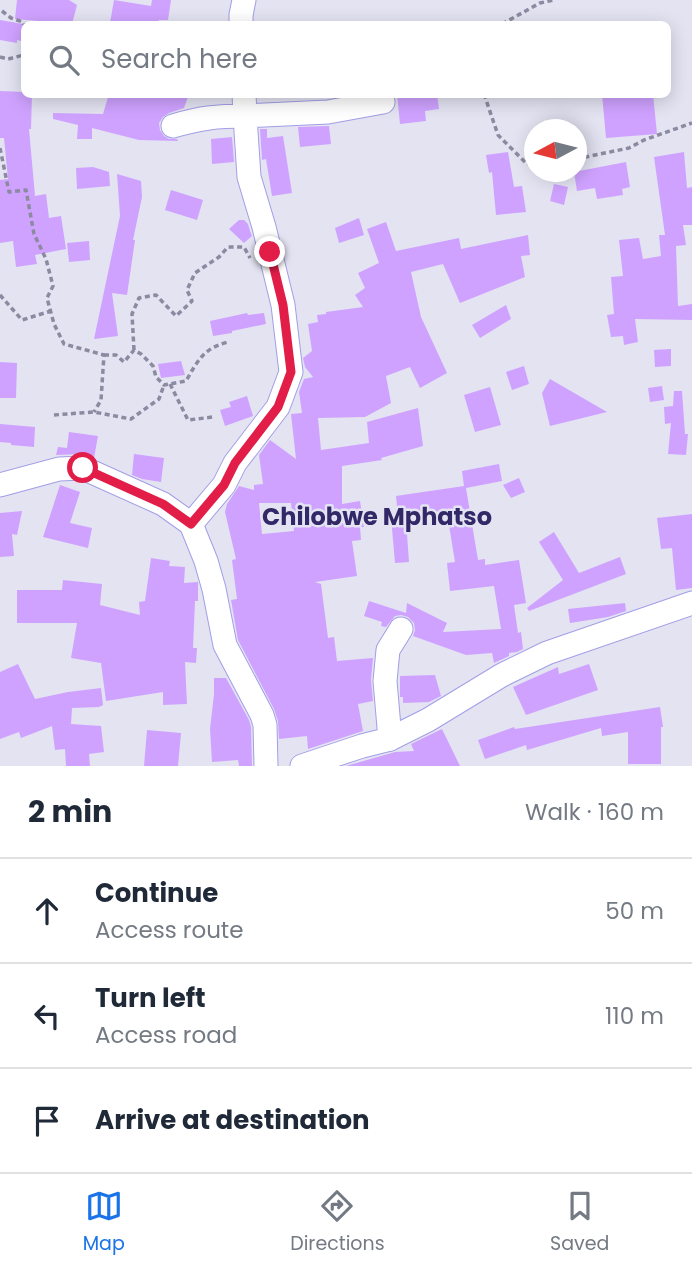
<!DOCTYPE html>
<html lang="en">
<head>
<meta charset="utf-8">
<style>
  :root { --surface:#fff; --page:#f2f2f3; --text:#1f2937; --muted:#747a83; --line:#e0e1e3; --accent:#1a73e8 }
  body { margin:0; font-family:Poppins,sans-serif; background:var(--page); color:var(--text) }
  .compass { position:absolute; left:524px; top:119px; width:63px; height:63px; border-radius:50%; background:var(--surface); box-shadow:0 4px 18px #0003; rotate:263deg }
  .stop { position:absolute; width:21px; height:21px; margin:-16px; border:5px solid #e11d48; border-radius:50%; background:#fff }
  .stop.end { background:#e11d48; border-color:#fff; box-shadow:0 2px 7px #0008 }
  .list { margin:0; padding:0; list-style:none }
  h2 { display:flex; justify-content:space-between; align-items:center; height:91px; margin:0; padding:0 28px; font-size:30px }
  h2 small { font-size:23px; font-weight:400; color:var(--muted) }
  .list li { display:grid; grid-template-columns:46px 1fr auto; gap:21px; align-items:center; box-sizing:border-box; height:105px; padding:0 28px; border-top:2px solid var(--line) }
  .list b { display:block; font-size:26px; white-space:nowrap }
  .list p { margin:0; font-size:23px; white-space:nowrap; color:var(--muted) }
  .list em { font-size:23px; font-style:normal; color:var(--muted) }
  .icon { flex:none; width:38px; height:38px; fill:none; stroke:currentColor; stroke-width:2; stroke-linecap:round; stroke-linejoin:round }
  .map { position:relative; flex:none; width:692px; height:766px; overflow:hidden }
  .search { position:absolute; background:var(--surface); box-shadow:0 4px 18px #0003; left:21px; right:21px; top:21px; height:77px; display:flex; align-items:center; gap:18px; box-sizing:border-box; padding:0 24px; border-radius:10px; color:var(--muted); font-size:26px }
  .sheet { height:406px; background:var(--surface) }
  nav { display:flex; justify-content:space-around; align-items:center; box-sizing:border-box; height:98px; border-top:2px solid var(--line); background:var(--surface); font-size:19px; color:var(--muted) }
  nav a { display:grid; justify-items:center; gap:4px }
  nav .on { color:var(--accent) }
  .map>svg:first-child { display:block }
  .building { fill:#cfa2ff; fill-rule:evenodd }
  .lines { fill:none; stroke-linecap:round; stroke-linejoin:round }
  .minor-casing { stroke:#a29ee7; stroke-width:25 }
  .path { stroke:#8b8aa0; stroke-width:3.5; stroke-dasharray:5 3.5; stroke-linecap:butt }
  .minor { stroke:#fff; stroke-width:23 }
  .route { stroke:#e11d48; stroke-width:9 }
  .labels { text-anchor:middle; stroke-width:5; stroke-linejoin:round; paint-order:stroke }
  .quarter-label { font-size:24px; font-weight:bold; fill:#322867; stroke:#e3e3f2 }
</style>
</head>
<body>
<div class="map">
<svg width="692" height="766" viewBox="0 0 692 766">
  <rect width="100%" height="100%" fill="#e3e3f2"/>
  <g class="building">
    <polygon points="17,0 69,0 77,5 72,24 15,19"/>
    <polygon points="114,0 151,6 152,0 171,0 168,20 159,20 158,24 120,24 110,23"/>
    <polygon points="0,20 23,24 21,41 17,40 17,43 0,40"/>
    <polygon points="0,91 24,92 24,94 32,94 31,129 29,129 35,196 46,194 49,218 61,216 66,249 35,255 37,264 16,267 13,241 0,243 0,180 8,179 4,138 0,138"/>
    <polygon points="109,94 189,94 184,108 169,113 163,117 159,123 160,130 164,136 169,139 177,139 178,141 139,140 92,128 92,139 77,139 78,125 53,119 53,113 103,114"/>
    <polygon points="397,94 437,94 439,109 425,111 426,121 400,124"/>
    <polygon points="602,94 653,94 657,134 606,138"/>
    <polygon points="329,126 331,144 300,147 298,127"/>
    <polygon points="260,129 267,129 267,138 283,136 292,193 272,196 266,159 262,160"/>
    <polygon points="232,137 234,162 212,164 211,139"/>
    <polygon points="508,152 514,187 522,186 526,212 496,215 492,172 489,173 486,155"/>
    <polygon points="684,152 687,188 692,187 692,225 683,225 686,245 676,246 678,306 692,304 692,320 635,319 638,342 624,345 623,336 611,337 607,315 614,314 611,277 623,276 619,240 639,238 643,259 661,256 659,235 665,235 654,157"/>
    <polygon points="626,162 630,187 622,189 623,195 597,199 595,188 577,191 574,172"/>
    <polygon points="93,167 109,172 110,186 77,189 76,168"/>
    <polygon points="117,174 141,181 142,197 133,240 135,240 127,295 112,293 118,336 94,339 120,216"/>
    <polygon points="554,184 568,187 564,205 550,201"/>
    <polygon points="171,190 203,200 197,220 165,210"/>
    <polygon points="359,218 364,235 339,243 335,228"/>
    <polygon points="239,220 244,220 248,224 250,231 252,236 244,243 229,229"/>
    <path d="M 386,222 L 396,251 L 459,238 L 461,249 L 528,235 L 530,255 L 521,256 L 525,277 L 460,303 L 443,264 L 411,272 L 421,317 L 447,373 L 420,388 L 410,367 L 386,376 L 391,403 L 365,417 L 318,418 L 321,450 L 369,443 L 367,422 L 418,408 L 423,446 L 381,458 L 382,460 L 342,466 L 342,504 L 360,501 L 364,527 L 360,527 L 361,540 L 352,541 L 357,576 L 315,582 L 321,584 L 328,638 L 334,637 L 337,661 L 373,658 L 371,680 L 373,701 L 358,704 L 363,731 L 308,749 L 307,736 L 279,739 L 278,721 L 274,709 L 238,640 L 231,600 L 237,599 L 232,560 L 236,559 L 225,512 L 227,504 L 239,486 L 254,490 L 254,485 L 263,484 L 259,455 L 270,440 L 296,459 L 291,414 L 302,413 L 299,392 L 304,379 L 313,377 L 305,367 L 303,358 L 312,351 L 308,324 L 318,322 L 317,315 L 326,314 L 326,312 L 363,307 L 355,295 L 365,288 L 358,273 L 379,263 L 367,229 ZM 259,503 L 291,503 L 294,531 L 262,534 Z"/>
    <polygon points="89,241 90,260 69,262 67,243"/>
    <polygon points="506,305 511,319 480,338 472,325"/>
    <polygon points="247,313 248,315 264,313 266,324 232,331 232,333 213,336 210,321"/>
    <polygon points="671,349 671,366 655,367 654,350"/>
    <polygon points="181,361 185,375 161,378 158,364"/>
    <polygon points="0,362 17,363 16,398 0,398"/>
    <polygon points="524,366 529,384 512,390 506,372"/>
    <polygon points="550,379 607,412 550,426 542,393"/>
    <polygon points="662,386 664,400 650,402 648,388"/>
    <polygon points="490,387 501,425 475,432 464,395"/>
    <polygon points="674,391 682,391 685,434 688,434 686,455 668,454 671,423 665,424 664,407 673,406"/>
    <polygon points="247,396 253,416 225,426 220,410 231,407 229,402"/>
    <polygon points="0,424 35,427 34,447 11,445 11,443 0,442"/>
    <polygon points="69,432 98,436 94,458 83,454 56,455 58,447 67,448"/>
    <polygon points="134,454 164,458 161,482 142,479 132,475"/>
    <polygon points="499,464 502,481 466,488 478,560 485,559 485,565 519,560 526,603 514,605 518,633 521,632 523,649 517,652 509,653 509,656 494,663 492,653 466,655 413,636 415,630 414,623 408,617 401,615 395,616 386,627 381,626 382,622 364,616 369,601 406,613 407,603 447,623 443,632 501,629 494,586 450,591 447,563 455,562 447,513 409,517 411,533 407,534 409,562 395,563 391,517 398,516 396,496 464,486 462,471"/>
    <polygon points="519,478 525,492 511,498 503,485"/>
    <polygon points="60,485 80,492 70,523 92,528 88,548 43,537"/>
    <polygon points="22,511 17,535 12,534 14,556 0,557 0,513"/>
    <polygon points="692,514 692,588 676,590 672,548 661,549 657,518"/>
    <polygon points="554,532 579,573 620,557 626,574 529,611 527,608 563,580 539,542"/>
    <polygon points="151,558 170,561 169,566 185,567 184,583 198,582 198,601 195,601 193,648 197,648 196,663 185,662 187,704 163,705 163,692 106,701 101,663 71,658 77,623 17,623 17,590 62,590 63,580 102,584 100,605 140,615 139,602 145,601"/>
    <polygon points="625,603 626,611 608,617 570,623 568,609"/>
    <polygon points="18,664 35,699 68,692 101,688 103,705 99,707 72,708 71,724 101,726 104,752 89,754 90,766 66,766 65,749 55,750 52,726 21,738 19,732 0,739 0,672"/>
    <polygon points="589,664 598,690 526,715 513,687 558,667 559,674"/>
    <polygon points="435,675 441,696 429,702 403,703 403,697 400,697 400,676"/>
    <polygon points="214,678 226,678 249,720 251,727 252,766 239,766 238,760 212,762 210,729 214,694"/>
    <polygon points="660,707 663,727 661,727 661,764 628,764 628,732 602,736 601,728 527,750 526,745 485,759 478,740 514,727 515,729"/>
    <polygon points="442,729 460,766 346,766 395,752 414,751 411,744"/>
    <polygon points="147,730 181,733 178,766 144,766"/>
  </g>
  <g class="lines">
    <g class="minor-casing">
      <g id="minor">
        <polyline points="241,24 241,15 244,0"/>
        <path d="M 173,126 C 200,118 217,116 245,116 L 244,94"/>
        <polyline points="0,485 59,469 83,468 163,504 191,524"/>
        <polyline points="191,524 224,485 235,463 278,407 291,372 283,305 264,227 249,177 245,116 328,112 383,102"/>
        <polyline points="191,524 206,561 214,589 225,645 262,715 265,725 266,766"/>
        <polyline points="390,739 385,681 388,650 401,629"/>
        <polyline points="302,766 362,746 390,739 428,720 502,675 547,653 692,603"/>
      </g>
    </g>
    <g class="path">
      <polyline points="2,11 11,18 23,22 24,25"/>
      <polyline points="502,24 540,3 554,0"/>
      <polyline points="0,57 8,59 24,55"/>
      <polyline points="484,94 498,135 525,162 534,167"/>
      <polyline points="0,148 9,192 26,190 34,234 46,259 53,286 47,298 54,324 64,344 104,355 101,400 94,412"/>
      <polyline points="576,159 629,148 644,140 692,123"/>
      <polyline points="0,295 22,320 51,311"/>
      <polyline points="134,350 132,314 139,298 156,295 176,316 192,301 187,290 195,273 219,257 228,247 244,247 250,258"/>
      <path d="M 104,355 L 116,355 L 124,362 L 134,350 L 141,354 L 153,366 L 156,377 L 164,385 L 186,381 C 198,360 204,348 228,342"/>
      <polyline points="170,384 188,420 213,417"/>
      <polyline points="54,415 94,412 131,419 159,399 164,385"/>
    </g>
    <use href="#minor" class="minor"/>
  </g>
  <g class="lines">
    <polyline class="route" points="83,468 163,504 191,524 224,485 235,463 278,407 291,372 283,305 270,252"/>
  </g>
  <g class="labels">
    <g class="quarter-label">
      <text x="377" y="525">Chilobwe Mphatso</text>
    </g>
  </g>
</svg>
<svg class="compass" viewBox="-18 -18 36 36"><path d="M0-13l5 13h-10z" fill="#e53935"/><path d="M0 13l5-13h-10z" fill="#747a83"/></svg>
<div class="stop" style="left:83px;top:468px"></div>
<div class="stop end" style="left:270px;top:252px"></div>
<div class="search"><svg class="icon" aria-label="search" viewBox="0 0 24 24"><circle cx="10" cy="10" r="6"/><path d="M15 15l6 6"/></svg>Search here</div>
</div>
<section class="sheet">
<h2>2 min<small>Walk · 160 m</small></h2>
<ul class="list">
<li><svg class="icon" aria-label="ahead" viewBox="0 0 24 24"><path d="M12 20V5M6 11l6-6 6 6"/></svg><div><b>Continue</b><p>Access route</p></div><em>50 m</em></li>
<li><svg class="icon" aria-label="left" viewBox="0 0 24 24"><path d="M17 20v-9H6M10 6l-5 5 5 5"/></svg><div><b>Turn left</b><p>Access road</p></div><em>110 m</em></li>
<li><svg class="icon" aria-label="arrive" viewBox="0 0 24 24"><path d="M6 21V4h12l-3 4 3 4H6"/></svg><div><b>Arrive at destination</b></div></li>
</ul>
</section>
<nav>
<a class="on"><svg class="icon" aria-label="map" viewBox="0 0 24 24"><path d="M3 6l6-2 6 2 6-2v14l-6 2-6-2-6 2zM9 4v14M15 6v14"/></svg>Map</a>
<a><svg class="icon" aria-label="directions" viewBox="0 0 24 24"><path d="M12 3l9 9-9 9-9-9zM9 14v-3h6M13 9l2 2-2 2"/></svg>Directions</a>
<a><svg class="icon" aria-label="saved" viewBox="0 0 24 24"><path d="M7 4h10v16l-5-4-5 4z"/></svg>Saved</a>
</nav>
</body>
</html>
